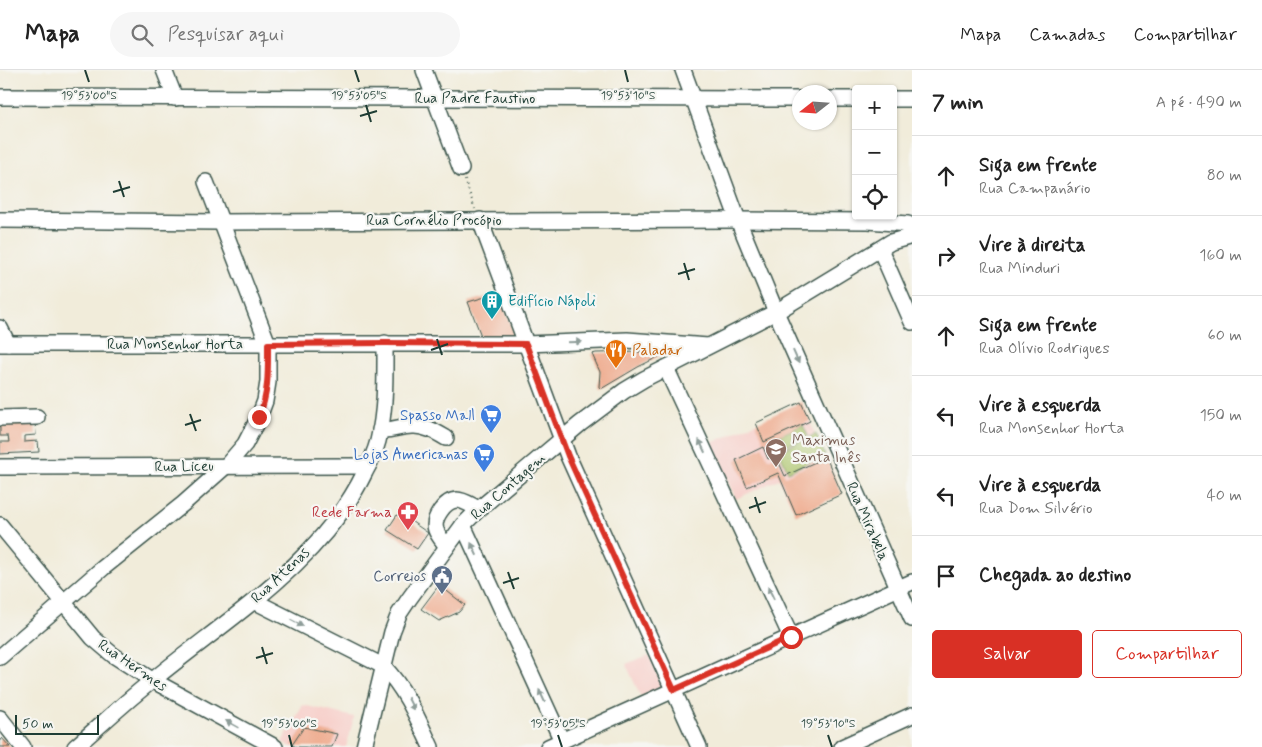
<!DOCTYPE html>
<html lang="pt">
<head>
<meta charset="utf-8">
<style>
  :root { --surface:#fff; --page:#f6f6f6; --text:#222; --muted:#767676; --line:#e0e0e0; --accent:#d93025 }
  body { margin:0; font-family:Mynerve,sans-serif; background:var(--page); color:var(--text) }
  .controls { position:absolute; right:15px; top:15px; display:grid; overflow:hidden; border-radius:5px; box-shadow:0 1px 4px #0004 }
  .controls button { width:45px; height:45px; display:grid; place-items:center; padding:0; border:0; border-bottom:1px solid var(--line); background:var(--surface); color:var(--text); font:25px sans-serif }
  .compass { position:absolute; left:792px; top:15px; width:45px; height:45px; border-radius:50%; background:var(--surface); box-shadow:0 1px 4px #0004; rotate:253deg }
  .scale { position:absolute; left:15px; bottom:12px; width:84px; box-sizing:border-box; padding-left:5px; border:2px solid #1f3d34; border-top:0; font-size:14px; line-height:18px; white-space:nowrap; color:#1f3d34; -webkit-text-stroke:4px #f6f6f2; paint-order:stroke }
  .stop { position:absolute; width:15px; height:15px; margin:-11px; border:4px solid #d93025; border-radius:50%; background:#fff }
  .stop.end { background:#d93025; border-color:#fff; box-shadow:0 1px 5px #0008 }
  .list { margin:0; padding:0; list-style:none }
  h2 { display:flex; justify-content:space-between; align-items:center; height:65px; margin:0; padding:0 20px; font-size:21px }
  h2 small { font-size:16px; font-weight:400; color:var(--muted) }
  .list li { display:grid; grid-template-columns:32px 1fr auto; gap:15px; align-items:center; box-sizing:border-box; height:80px; padding:0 20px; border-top:1px solid var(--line) }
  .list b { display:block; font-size:19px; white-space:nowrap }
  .list p { margin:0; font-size:16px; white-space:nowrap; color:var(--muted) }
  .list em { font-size:16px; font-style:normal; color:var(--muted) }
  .actions { display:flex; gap:10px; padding:15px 20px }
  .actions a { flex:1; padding:11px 0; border:1px solid var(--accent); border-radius:5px; text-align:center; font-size:18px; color:var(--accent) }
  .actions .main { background:var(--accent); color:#fff }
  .icon { flex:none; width:28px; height:28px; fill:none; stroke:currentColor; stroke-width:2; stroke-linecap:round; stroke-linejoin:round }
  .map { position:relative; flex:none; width:912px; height:677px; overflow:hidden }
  header { display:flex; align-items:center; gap:30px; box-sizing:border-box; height:70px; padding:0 25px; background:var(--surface); border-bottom:1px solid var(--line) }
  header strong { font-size:24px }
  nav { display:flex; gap:28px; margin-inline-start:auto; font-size:18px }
  .search { width:350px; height:45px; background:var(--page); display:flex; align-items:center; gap:12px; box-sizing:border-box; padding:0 18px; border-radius:28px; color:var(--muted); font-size:19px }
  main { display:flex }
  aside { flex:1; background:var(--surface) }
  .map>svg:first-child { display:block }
  .built { fill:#f7d0cb }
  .green { fill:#aac368; stroke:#64804e }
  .building { fill:#efae92 }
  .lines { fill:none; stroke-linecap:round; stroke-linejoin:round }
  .minor-casing { stroke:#3e574d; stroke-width:18 }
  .path { stroke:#3e574d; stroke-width:2; stroke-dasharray:1 4; stroke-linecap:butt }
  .minor { stroke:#fff; stroke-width:15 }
  .oneway { fill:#8f9e9a }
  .route { stroke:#d93025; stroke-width:6 }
  .ticks { fill:none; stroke:#1f3d34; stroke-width:2 }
  .labels { text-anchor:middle; stroke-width:4.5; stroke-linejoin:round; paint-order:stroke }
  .street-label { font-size:15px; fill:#1f3d34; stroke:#f6f6f2 }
  .culture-label { font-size:15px; fill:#0d838f; stroke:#f6f6f2; text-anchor:start }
  .food-label { font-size:15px; fill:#c56008; stroke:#f6f6f2; text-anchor:start }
  .shop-label { font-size:15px; fill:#366cbe; stroke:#f6f6f2; text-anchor:end }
  .education-label { font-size:15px; fill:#785e54; stroke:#f6f6f2; text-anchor:start }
  .health-label { font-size:15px; fill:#be3a42; stroke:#f6f6f2; text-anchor:end }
  .service-label { font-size:15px; fill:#4e5e75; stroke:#f6f6f2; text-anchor:end }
  .ticks-label { font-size:12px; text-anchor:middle; fill:#1f3d34; stroke:#f6f6f2; stroke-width:4.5; stroke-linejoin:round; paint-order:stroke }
</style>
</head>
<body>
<header>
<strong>Mapa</strong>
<div class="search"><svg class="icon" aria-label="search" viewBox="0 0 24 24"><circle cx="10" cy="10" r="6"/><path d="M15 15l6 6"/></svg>Pesquisar aqui</div>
<nav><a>Mapa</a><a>Camadas</a><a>Compartilhar</a></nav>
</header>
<main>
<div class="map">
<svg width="912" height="677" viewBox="0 0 912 677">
  <rect width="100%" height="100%" fill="#f6f6f2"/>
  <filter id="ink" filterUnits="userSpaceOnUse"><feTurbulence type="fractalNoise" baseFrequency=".02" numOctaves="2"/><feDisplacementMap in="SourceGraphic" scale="10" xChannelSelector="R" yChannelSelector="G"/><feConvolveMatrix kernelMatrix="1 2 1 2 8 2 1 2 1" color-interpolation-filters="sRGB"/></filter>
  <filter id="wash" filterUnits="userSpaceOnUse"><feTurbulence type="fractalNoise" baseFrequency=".0096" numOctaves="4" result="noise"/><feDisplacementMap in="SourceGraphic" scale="20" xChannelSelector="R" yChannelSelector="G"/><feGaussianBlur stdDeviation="1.12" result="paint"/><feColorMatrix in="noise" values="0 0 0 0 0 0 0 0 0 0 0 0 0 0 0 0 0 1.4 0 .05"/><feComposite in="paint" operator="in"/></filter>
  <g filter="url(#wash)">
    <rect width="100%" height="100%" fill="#f1ecda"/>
    <g class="built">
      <polygon points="801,332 842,424 796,445 779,409 736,429 710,374"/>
      <polygon points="649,585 666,624 643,632 626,594"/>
      <polygon points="303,635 354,647 346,677 292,677 282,672"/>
    </g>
    <g class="green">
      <polygon points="803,355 808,366 785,376 780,365"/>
      <polygon points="816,364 825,385 788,402 779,381"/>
    </g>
    <g id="blocks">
      <g class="building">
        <polygon points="499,223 516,268 483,271 468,232"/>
        <polygon points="641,280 662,280 664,284 638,297 601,319 599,317 600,302 592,284 596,283 640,282"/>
        <polygon points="801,332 810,351 764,372 756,353"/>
        <polygon points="35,352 36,365 24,366 24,372 38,371 39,382 0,384 0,372 9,372 8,366 0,366 0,354"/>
        <polygon points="763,377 768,389 776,386 785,406 826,387 842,424 796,445 778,403 747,417 736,390"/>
        <polygon points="397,445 404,449 405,447 428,463 417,479 387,460"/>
        <polygon points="439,515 465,535 459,542 439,551 421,539"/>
        <polygon points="304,657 337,664 332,677 297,677 292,675"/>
        <polygon points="2,668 10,677 0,677 0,670"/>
      </g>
    </g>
  </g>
  <g filter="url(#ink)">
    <use href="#blocks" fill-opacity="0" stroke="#3e574d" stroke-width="1"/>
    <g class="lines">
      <g class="minor-casing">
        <g id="minor">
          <polyline points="164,0 175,28"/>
          <polyline points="424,0 461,99"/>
          <polyline points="683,0 738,150 776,242 912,549"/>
          <polyline points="0,27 800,29"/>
          <polyline points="830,29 856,29"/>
          <polyline points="893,29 912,29"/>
          <polyline points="0,150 220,152 738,150 868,151 908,154"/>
          <polyline points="480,150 568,386 699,677"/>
          <polyline points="880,179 912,252"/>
          <polyline points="0,258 8,274"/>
          <polyline points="0,274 526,274 627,270 708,276"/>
          <polyline points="666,298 791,567"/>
          <polyline points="0,348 37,347"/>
          <path d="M 380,360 C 393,361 400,356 412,356 C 424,355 436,362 446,368"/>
          <polyline points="0,397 368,396"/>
          <polyline points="0,455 93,568 113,585 152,610 275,677"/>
          <polyline points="463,455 562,671"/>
          <path d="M 447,477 C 444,472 438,466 436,460 C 432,449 445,430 457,430 C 464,430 472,436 479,439"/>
          <path d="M 254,531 L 383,596 C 406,620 417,647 431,677"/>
          <polyline points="0,587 103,498 183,434 227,395 245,374 259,347 265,331 268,312 268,274 206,112"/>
          <polyline points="0,648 23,677"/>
          <path d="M 75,677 C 101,655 126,631 153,610 C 228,548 321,493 365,402 C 370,393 375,382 378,371 C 386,339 385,306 385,273"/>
          <polyline points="364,677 392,562 399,544 409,529 463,455 479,439 580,354 624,321 644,309 776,242 891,172 912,166"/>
          <polyline points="548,677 912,512"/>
          <polyline points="842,677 912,645"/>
        </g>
      </g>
      <polyline class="path" points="465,110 475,139"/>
      <use href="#minor" class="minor"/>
    </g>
    <defs><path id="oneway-solid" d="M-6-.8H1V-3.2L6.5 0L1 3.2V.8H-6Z" transform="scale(1.25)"/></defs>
    <g class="oneway">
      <use href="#oneway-solid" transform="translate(575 272) rotate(-2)"/>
      <use href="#oneway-solid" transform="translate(796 287) rotate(66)"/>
      <use href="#oneway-solid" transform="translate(702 376) rotate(-115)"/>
      <use href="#oneway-solid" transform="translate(474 479) rotate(-115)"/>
      <use href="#oneway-solid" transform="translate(771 523) rotate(-115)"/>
      <use href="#oneway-solid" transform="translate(297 553) rotate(27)"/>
      <use href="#oneway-solid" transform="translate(542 626) rotate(-115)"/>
      <use href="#oneway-solid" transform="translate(411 634) rotate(63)"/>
      <use href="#oneway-solid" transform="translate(232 654) rotate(-151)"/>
    </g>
  </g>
  <g class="lines" filter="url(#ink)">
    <path class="route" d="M 259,347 C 269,322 268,301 268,274 L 385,273 L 526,274 L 568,386 L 674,620 L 791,567"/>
  </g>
  <path class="ticks" d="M 85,0 L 89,12M 355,0 L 359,12M 625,0 L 628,12M 366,35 L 371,52M 360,46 L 377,41M 119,111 L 124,127M 113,122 L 130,117M 684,193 L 689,210M 678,204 L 695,199M 437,269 L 442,285M 431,280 L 448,274M 190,344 L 196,361M 185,355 L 201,350M 755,427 L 760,443M 749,438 L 766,432M 508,502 L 514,519M 503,513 L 519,508M 262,577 L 267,594M 256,588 L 273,583M 289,665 L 292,677M 558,665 L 562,677M 828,665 L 832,677"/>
  <defs>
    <g id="building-pin" transform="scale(1.125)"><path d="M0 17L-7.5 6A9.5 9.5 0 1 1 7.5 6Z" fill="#0f9aa8" stroke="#f6f6f2"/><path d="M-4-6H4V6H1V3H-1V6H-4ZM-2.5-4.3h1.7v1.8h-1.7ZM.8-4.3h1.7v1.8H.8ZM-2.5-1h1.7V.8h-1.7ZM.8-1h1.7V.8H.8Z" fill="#fff"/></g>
    <g id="restaurant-pin" transform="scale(1.125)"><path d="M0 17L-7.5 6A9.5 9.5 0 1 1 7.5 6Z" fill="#e8710a" stroke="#f6f6f2"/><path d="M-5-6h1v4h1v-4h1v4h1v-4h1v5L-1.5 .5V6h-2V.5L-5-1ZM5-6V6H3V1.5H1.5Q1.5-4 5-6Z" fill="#fff"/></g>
    <g id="supermarket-pin" transform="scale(1.125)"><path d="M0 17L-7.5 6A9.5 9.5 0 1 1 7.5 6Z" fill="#3f7fe0" stroke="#f6f6f2"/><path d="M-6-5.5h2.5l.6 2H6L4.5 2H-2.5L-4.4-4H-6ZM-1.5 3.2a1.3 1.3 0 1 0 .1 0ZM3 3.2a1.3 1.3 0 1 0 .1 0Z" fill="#fff"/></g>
    <g id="school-pin" transform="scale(1.125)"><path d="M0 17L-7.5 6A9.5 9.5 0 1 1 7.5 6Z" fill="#8d6e63" stroke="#f6f6f2"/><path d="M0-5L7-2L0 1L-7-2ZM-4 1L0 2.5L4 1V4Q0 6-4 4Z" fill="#fff"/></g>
    <g id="pharmacy-pin" transform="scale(1.125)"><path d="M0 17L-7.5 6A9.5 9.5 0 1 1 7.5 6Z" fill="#e0444e" stroke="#f6f6f2"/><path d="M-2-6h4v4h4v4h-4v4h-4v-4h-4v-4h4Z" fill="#fff"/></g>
    <g id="civic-pin" transform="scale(1.125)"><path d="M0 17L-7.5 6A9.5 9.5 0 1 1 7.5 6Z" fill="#5c6f8a" stroke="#f6f6f2"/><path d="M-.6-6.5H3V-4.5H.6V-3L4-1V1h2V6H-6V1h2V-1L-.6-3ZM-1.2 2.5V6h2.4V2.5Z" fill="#fff"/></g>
  </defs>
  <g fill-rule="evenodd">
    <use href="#building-pin" x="492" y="231"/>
    <use href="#restaurant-pin" x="616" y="280"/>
    <use href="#supermarket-pin" x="491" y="345"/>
    <use href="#school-pin" x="776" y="379"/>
    <use href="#supermarket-pin" x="484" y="384"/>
    <use href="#pharmacy-pin" x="408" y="442"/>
    <use href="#civic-pin" x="442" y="506"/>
  </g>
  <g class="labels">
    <g class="street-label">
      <text x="475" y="33">Rua Padre Faustino</text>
      <text x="434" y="155">Rua Cornélio Procópio</text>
      <text x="175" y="279">Rua Monsenhor Horta</text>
      <text transform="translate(184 396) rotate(-1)" y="5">Rua Liceu</text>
      <text transform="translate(508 416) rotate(-41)" y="5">Rua Contagem</text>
      <text transform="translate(868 451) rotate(66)" y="5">Rua Mirabela</text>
      <text transform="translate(280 505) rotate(-43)" y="5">Rua Atenas</text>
      <text transform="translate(133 595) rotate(34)" y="5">Rua Hermes</text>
    </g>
    <g class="culture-label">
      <text x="508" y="236">Edifício Nápoli</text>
    </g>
    <g class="food-label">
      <text x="632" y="285">Paladar</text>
    </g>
    <g class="shop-label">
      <text x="475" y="350">Spasso Mall</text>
      <text x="468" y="389">Lojas Americanas</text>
    </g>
    <g class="education-label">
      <text x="792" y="375">Maximus<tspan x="792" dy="17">Santa Inês</tspan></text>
    </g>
    <g class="health-label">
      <text x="392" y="447">Rede Farma</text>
    </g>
    <g class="service-label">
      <text x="426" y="511">Correios</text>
    </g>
  </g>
  <g class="ticks-label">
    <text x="89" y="29">19°53'00"S</text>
    <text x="359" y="29">19°53'05"S</text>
    <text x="628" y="29">19°53'10"S</text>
    <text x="289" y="657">19°53'00"S</text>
    <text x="558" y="657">19°53'05"S</text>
    <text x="828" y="657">19°53'10"S</text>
  </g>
</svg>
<div class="controls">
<button>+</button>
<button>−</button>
<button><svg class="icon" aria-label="locate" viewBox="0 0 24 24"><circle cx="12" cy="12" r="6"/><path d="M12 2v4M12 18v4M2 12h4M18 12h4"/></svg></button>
</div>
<svg class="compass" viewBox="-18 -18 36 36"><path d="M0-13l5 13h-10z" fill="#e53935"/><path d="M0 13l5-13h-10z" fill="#767676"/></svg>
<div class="scale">50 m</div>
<div class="stop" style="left:791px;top:567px"></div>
<div class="stop end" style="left:259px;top:347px"></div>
</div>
<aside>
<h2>7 min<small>A pé · 490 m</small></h2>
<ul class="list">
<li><svg class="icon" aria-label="ahead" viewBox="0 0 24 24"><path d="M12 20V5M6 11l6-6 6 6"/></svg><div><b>Siga em frente</b><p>Rua Campanário</p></div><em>80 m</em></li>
<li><svg class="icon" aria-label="right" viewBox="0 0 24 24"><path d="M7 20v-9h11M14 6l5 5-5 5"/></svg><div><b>Vire à direita</b><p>Rua Minduri</p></div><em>160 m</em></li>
<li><svg class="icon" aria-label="ahead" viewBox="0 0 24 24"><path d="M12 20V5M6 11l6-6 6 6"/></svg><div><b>Siga em frente</b><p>Rua Olívio Rodrigues</p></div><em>60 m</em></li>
<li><svg class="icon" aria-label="left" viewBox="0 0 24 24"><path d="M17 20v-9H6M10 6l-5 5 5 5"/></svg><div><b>Vire à esquerda</b><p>Rua Monsenhor Horta</p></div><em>150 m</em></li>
<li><svg class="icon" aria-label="left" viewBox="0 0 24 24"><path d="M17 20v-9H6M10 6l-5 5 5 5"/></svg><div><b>Vire à esquerda</b><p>Rua Dom Silvério</p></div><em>40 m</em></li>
<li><svg class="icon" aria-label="arrive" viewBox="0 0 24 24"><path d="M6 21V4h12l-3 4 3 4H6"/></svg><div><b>Chegada ao destino</b></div></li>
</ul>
<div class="actions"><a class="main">Salvar</a><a>Compartilhar</a></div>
</aside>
</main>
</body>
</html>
